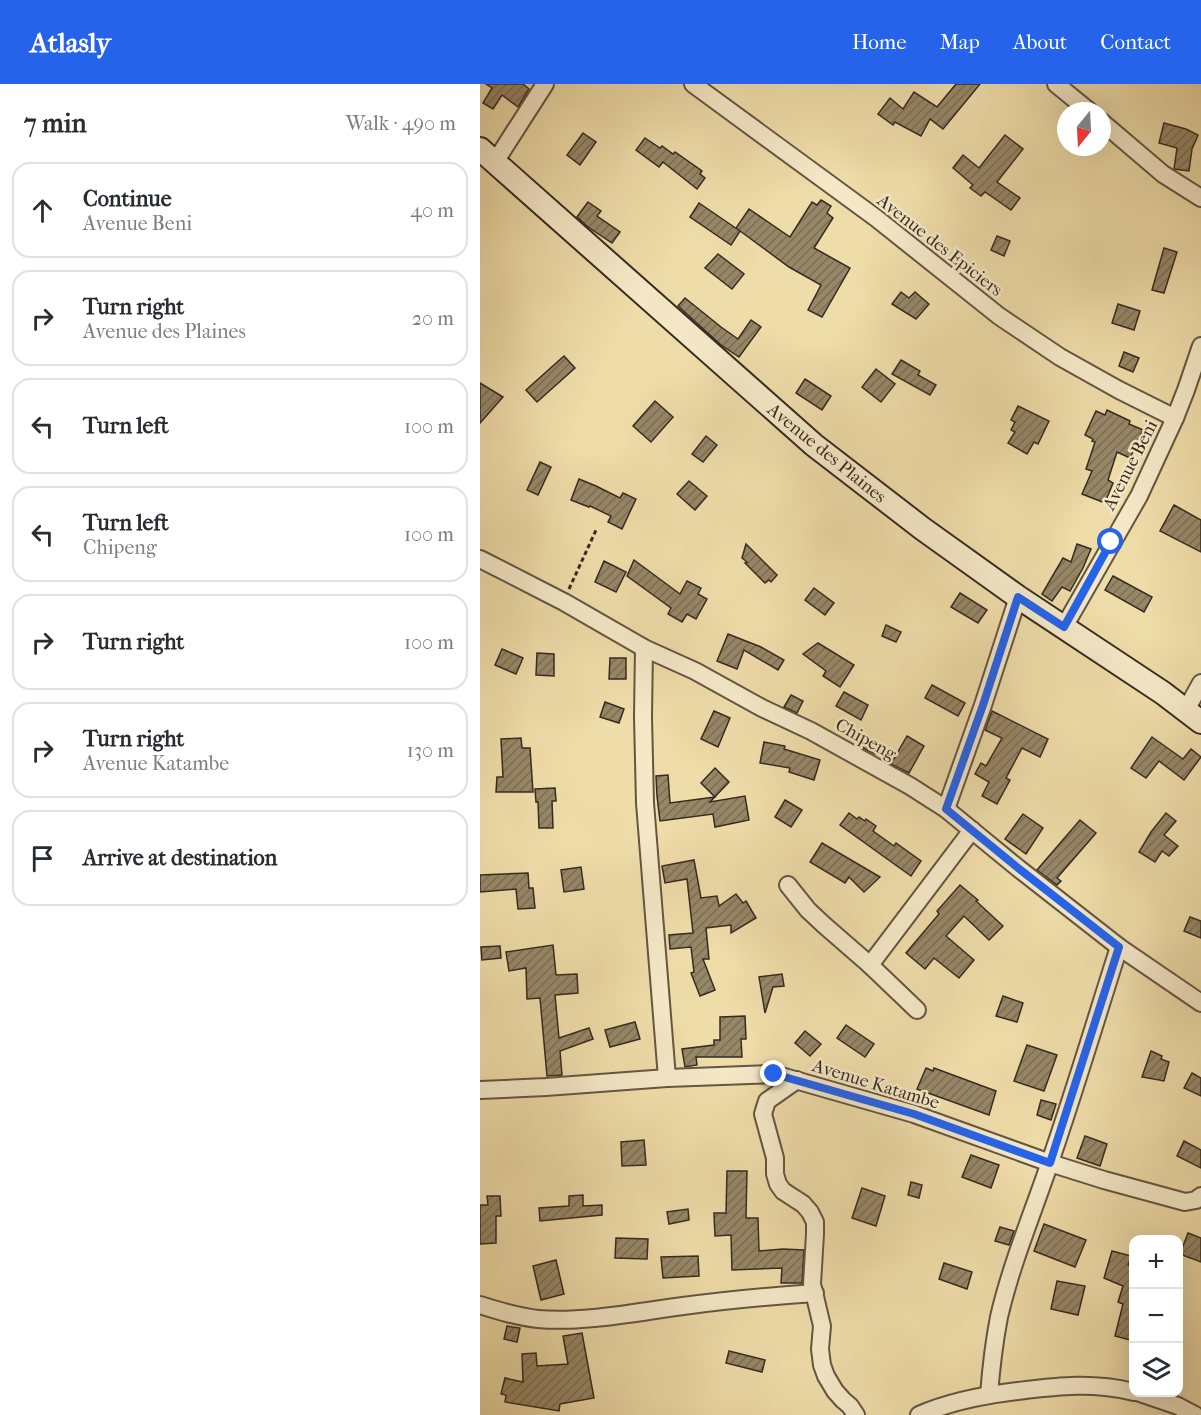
<!DOCTYPE html>
<html lang="en">
<head>
<meta charset="utf-8">
<style>
  :root { --surface:#fff; --page:#f2f2f3; --text:#2b2b33; --muted:#7c7c81; --line:#e1e1e2; --accent:#2563eb }
  body { margin:0; font-family:"IM FELL French Canon",serif; background:var(--page); color:var(--text) }
  .controls { position:absolute; right:18px; bottom:18px; display:grid; overflow:hidden; border-radius:12px; box-shadow:0 6px 24px #0002 }
  .controls button { width:54px; height:54px; display:grid; place-items:center; padding:0; border:0; border-bottom:2px solid var(--line); background:var(--surface); color:var(--text); font:30px sans-serif }
  .compass { position:absolute; left:577px; top:18px; width:54px; height:54px; border-radius:50%; background:var(--surface); box-shadow:0 6px 24px #0002; rotate:198deg }
  .stop { position:absolute; width:18px; height:18px; margin:-14px; border:4px solid #2563eb; border-radius:50%; background:#fff }
  .stop.end { background:#2563eb; border-color:#fff; box-shadow:0 2px 6px #0008 }
  .list { margin:0; padding:0; list-style:none }
  h2 { display:flex; justify-content:space-between; align-items:center; height:78px; margin:0; padding:0 24px; font-size:26px }
  h2 small { font-size:20px; font-weight:400; color:var(--muted) }
  .list li { display:grid; grid-template-columns:39px 1fr auto; gap:18px; align-items:center; box-sizing:border-box; height:96px; margin:0 12px 12px; padding:0 12px; border:2px solid var(--line); border-radius:18px }
  .list b { display:block; font-size:22px; white-space:nowrap }
  .list p { margin:0; font-size:20px; white-space:nowrap; color:var(--muted) }
  .list em { font-size:20px; font-style:normal; color:var(--muted) }
  .icon { flex:none; width:33px; height:33px; fill:none; stroke:currentColor; stroke-width:2; stroke-linecap:round; stroke-linejoin:round }
  .map { position:relative; flex:none; width:721px; height:1331px; overflow:hidden }
  header { display:flex; align-items:center; gap:36px; box-sizing:border-box; height:84px; padding:0 30px; background:var(--accent); color:#fff }
  header strong { font-size:28px }
  nav { display:flex; gap:33px; margin-inline-start:auto; font-size:21px }
  main { display:flex }
  aside { flex:1; background:var(--surface) }
  .map>svg:first-child { display:block }
  .building { fill:url(#building-hatch); stroke:#362a20; stroke-width:1.5 }
  .lines { fill:none; stroke-linecap:round; stroke-linejoin:round }
  .street-casing { stroke:#645642; stroke-width:20 }
  .secondary-casing { stroke:#362a20; stroke-width:26 }
  .path { stroke:#362a20; stroke-width:3; stroke-dasharray:4.5 3; stroke-linecap:butt }
  .street { stroke:#f4e8c7; stroke-width:16 }
  .secondary { stroke:#f4e8c7; stroke-width:22 }
  .route { stroke:#2563eb; stroke-width:8 }
  .labels { text-anchor:middle; stroke-width:5; stroke-linejoin:round; paint-order:stroke }
  .street-label { font-size:18px; fill:#362a20; stroke:#f4e8c7 }
</style>
</head>
<body>
<header>
<strong>Atlasly</strong>
<nav><a>Home</a><a>Map</a><a>About</a><a>Contact</a></nav>
</header>
<main>
<aside>
<h2>7 min<small>Walk · 490 m</small></h2>
<ul class="list">
<li><svg class="icon" aria-label="ahead" viewBox="0 0 24 24"><path d="M12 20V5M6 11l6-6 6 6"/></svg><div><b>Continue</b><p>Avenue Beni</p></div><em>40 m</em></li>
<li><svg class="icon" aria-label="right" viewBox="0 0 24 24"><path d="M7 20v-9h11M14 6l5 5-5 5"/></svg><div><b>Turn right</b><p>Avenue des Plaines</p></div><em>20 m</em></li>
<li><svg class="icon" aria-label="left" viewBox="0 0 24 24"><path d="M17 20v-9H6M10 6l-5 5 5 5"/></svg><div><b>Turn left</b></div><em>100 m</em></li>
<li><svg class="icon" aria-label="left" viewBox="0 0 24 24"><path d="M17 20v-9H6M10 6l-5 5 5 5"/></svg><div><b>Turn left</b><p>Chipeng</p></div><em>100 m</em></li>
<li><svg class="icon" aria-label="right" viewBox="0 0 24 24"><path d="M7 20v-9h11M14 6l5 5-5 5"/></svg><div><b>Turn right</b></div><em>100 m</em></li>
<li><svg class="icon" aria-label="right" viewBox="0 0 24 24"><path d="M7 20v-9h11M14 6l5 5-5 5"/></svg><div><b>Turn right</b><p>Avenue Katambe</p></div><em>130 m</em></li>
<li><svg class="icon" aria-label="arrive" viewBox="0 0 24 24"><path d="M6 21V4h12l-3 4 3 4H6"/></svg><div><b>Arrive at destination</b></div></li>
</ul>
</aside>
<div class="map">
<svg width="721" height="1331" viewBox="0 0 721 1331">
  <defs>
    <pattern id="building-hatch" width="6" height="6" patternUnits="userSpaceOnUse" patternTransform="scale(1.5)"><rect width="6" height="6" fill="#968767"/><path d="M-1 1l2-2M0 6l6-6M5 7l2-2" fill="none" stroke="#7b6f54"/></pattern>
  </defs>
  <rect width="100%" height="100%" fill="#eedca9"/>
  <filter id="stains"><feTurbulence type="fractalNoise" baseFrequency=".00333" numOctaves="4"/><feColorMatrix values="0 0 0 0 .2 0 0 0 0 .09 0 0 0 0 .02 0 0 0 .5 -.17"/></filter>
  <radialGradient id="worn" r=".72"><stop offset=".6" stop-color="#630" stop-opacity="0"/><stop offset="1" stop-color="#630" stop-opacity=".3"/></radialGradient>
  <g class="building">
    <polygon points="6,0 43,0 49,5 38,23 22,11 13,25 3,19 12,4"/>
    <polygon points="476,0 500,0 463,45 450,35 441,52 415,38 413,41 398,30 410,14 423,25 434,8 457,23"/>
    <polygon points="684,39 706,45 718,51 712,65 709,87 694,85 697,64 679,59"/>
    <polygon points="103,49 116,58 100,81 87,71"/>
    <polygon points="525,51 543,65 517,98 540,114 531,126 505,108 501,112 490,104 493,101 473,84 483,71 499,84"/>
    <polygon points="165,54 180,64 182,62 193,70 195,68 222,87 220,90 225,94 217,105 183,78 179,83 156,66"/>
    <polygon points="341,116 351,122 347,129 353,134 334,164 370,184 342,233 328,226 341,201 309,183 260,147 251,161 210,133 219,119 260,147 256,144 269,125 310,153 332,118 337,121"/>
    <polygon points="108,118 121,127 117,132 140,148 132,159 108,143 97,133"/>
    <polygon points="517,152 530,157 524,172 511,166"/>
    <polygon points="684,164 697,168 684,209 672,206"/>
    <polygon points="238,170 264,190 252,205 225,184"/>
    <polygon points="421,208 429,214 435,208 449,220 436,235 412,220"/>
    <polygon points="205,214 241,243 258,255 271,236 281,243 259,273 241,261 198,222"/>
    <polygon points="638,220 660,227 654,246 632,239"/>
    <polygon points="644,268 659,274 653,288 639,282"/>
    <polygon points="84,272 95,284 57,318 46,306"/>
    <polygon points="421,276 440,287 438,291 456,301 450,311 412,290"/>
    <polygon points="396,285 415,300 401,318 382,303"/>
    <polygon points="325,295 351,312 342,326 316,309"/>
    <polygon points="0,299 23,313 0,339"/>
    <polygon points="175,317 193,333 171,358 153,342"/>
    <polygon points="538,322 569,337 558,360 554,358 547,370 528,359 535,348 531,346 535,338 531,336"/>
    <polygon points="627,326 650,337 649,340 663,346 650,374 637,368 628,396 633,399 625,419 602,410 612,387 606,385 615,358 612,357 613,355 605,351 616,327 625,331"/>
    <polygon points="226,352 237,361 223,378 212,370"/>
    <polygon points="60,378 71,383 58,411 47,406"/>
    <polygon points="99,395 116,402 140,414 143,409 156,415 142,445 128,438 131,432 110,422 109,423 91,416"/>
    <polygon points="209,397 227,412 215,426 197,410"/>
    <polygon points="694,421 721,436 721,468 680,447"/>
    <polygon points="266,460 297,491 291,498 289,496 285,499 265,479 267,478 262,474"/>
    <polygon points="597,460 611,465 603,484 590,507 582,503 572,517 562,510 583,474 591,478"/>
    <polygon points="154,476 200,510 207,497 221,504 218,510 227,515 216,535 207,530 202,538 188,530 191,524 147,492"/>
    <polygon points="124,477 146,488 136,508 115,498"/>
    <polygon points="633,492 672,513 664,528 625,506"/>
    <polygon points="334,504 354,519 345,531 325,516"/>
    <polygon points="480,509 507,526 498,539 471,523"/>
    <polygon points="406,541 421,548 416,558 402,552"/>
    <polygon points="248,550 281,563 304,576 298,586 264,566 257,585 237,577"/>
    <polygon points="338,559 374,581 360,603 343,592 346,587 323,570"/>
    <polygon points="22,565 43,574 36,590 15,581"/>
    <polygon points="57,569 74,570 74,592 56,591"/>
    <polygon points="130,574 146,574 146,595 129,595"/>
    <polygon points="452,601 485,619 478,632 445,614"/>
    <polygon points="364,608 388,621 381,636 356,622"/>
    <polygon points="311,611 323,617 317,629 304,623"/>
    <polygon points="125,618 144,625 139,639 120,633"/>
    <polygon points="234,627 250,634 238,663 221,655"/>
    <polygon points="512,627 568,655 560,673 542,664 526,694 530,696 517,720 502,712 509,698 495,690 501,679 506,682 522,654 505,646"/>
    <polygon points="427,652 444,662 429,689 411,680"/>
    <polygon points="672,653 703,675 711,665 721,673 704,696 679,677 666,694 651,684"/>
    <polygon points="41,654 42,664 50,664 53,708 16,708 17,693 23,693 21,655"/>
    <polygon points="387,656 399,663 395,670 383,664"/>
    <polygon points="284,658 305,662 304,665 340,676 334,696 309,688 310,684 280,679"/>
    <polygon points="235,684 249,698 230,718 265,712 269,736 235,743 233,730 180,737 177,712 176,692 188,691 190,719 235,713 221,699"/>
    <polygon points="75,704 76,717 72,717 73,744 59,744 58,718 56,718 55,705"/>
    <polygon points="305,716 322,726 311,743 295,733"/>
    <polygon points="369,729 377,735 379,733 385,737 386,735 396,742 393,747 414,762 416,759 441,777 431,792 360,741"/>
    <polygon points="686,729 696,737 684,751 698,762 689,772 682,767 675,778 659,768 671,748"/>
    <polygon points="543,730 563,744 546,770 525,755"/>
    <polygon points="600,736 616,749 577,794 581,797 577,801 557,786"/>
    <polygon points="342,759 400,793 384,808 369,793 365,799 330,778"/>
    <polygon points="214,776 221,814 237,812 239,822 256,810 263,819 266,817 276,834 251,849 251,841 226,844 229,875 223,875 235,906 220,912 211,889 214,888 211,863 190,865 189,851 213,849 207,795 185,799 182,782"/>
    <polygon points="101,783 104,805 84,808 81,786"/>
    <polygon points="48,789 49,804 53,804 55,824 38,825 36,805 0,808 0,791"/>
    <polygon points="480,801 498,816 496,817 523,842 509,856 484,832 466,852 494,876 479,894 454,874 445,885 426,869 459,830 457,827"/>
    <polygon points="710,833 721,837 721,854 704,847"/>
    <polygon points="73,861 76,891 97,890 98,909 75,911 79,954 109,944 113,955 80,967 82,991 67,992 60,914 47,915 46,884 29,887 26,868"/>
    <polygon points="20,862 21,874 2,876 1,863"/>
    <polygon points="302,890 304,902 293,903 285,929 279,893"/>
    <polygon points="523,912 543,919 537,938 516,932"/>
    <polygon points="265,932 266,955 261,955 262,973 216,973 217,981 205,983 202,965 234,961 234,956 240,956 240,933"/>
    <polygon points="155,938 160,955 130,963 125,946"/>
    <polygon points="366,941 394,960 385,973 357,954"/>
    <polygon points="325,947 341,960 330,972 315,959"/>
    <polygon points="547,961 577,971 564,1007 534,997"/>
    <polygon points="671,967 682,972 681,975 689,978 684,997 662,993"/>
    <polygon points="446,984 453,987 454,984 516,1007 509,1031 437,1005"/>
    <polygon points="712,989 721,994 721,1012 704,1004"/>
    <polygon points="561,1016 576,1020 571,1036 557,1031"/>
    <polygon points="605,1052 627,1060 620,1082 597,1074"/>
    <polygon points="164,1056 166,1081 142,1082 141,1058"/>
    <polygon points="704,1057 721,1066 721,1084 697,1072"/>
    <polygon points="491,1071 519,1081 511,1104 482,1093"/>
    <polygon points="247,1087 267,1087 266,1134 278,1134 279,1167 303,1165 324,1166 322,1199 301,1199 302,1184 252,1186 251,1151 235,1152 234,1129 246,1129"/>
    <polygon points="431,1098 442,1101 439,1114 428,1111"/>
    <polygon points="382,1104 405,1112 396,1142 372,1134"/>
    <polygon points="103,1111 103,1122 122,1121 122,1131 60,1137 59,1124 89,1122 89,1112"/>
    <polygon points="7,1112 20,1112 21,1132 16,1132 16,1159 0,1160 0,1121 8,1121"/>
    <polygon points="208,1125 209,1136 189,1140 187,1128"/>
    <polygon points="564,1140 606,1156 595,1183 554,1167"/>
    <polygon points="520,1143 534,1147 529,1161 515,1157"/>
    <polygon points="708,1149 721,1154 721,1178 700,1170"/>
    <polygon points="136,1154 168,1155 167,1175 135,1174"/>
    <polygon points="632,1167 651,1172 648,1182 650,1177 654,1178 654,1257 635,1252 643,1220 638,1218 643,1202 624,1194"/>
    <polygon points="218,1172 219,1192 183,1194 181,1173"/>
    <polygon points="76,1176 84,1210 61,1216 53,1182"/>
    <polygon points="464,1179 492,1188 487,1205 459,1195"/>
    <polygon points="577,1197 605,1202 598,1231 571,1225"/>
    <polygon points="27,1242 40,1244 37,1258 24,1255"/>
    <polygon points="102,1249 114,1314 80,1320 79,1327 25,1318 26,1311 21,1310 25,1294 43,1298 42,1270 56,1269 57,1282 88,1280 83,1252"/>
    <polygon points="249,1267 285,1276 282,1288 246,1279"/>
  </g>
  <g class="lines">
    <g class="street-casing">
      <g id="street">
        <polyline points="213,0 396,134 519,232 580,273 639,306 695,334"/>
        <polyline points="576,0 609,27"/>
        <polyline points="622,38 683,90 721,114"/>
        <polyline points="15,78 65,0"/>
        <polyline points="0,475 84,518 164,564 215,587 282,624 331,647 430,702 466,725 538,784 639,863 721,919"/>
        <polyline points="584,543 659,412 695,334 706,306 721,262"/>
        <polyline points="164,564 163,633 165,719 187,994"/>
        <polyline points="706,626 721,599"/>
        <polyline points="466,725 503,621 538,513"/>
        <polyline points="308,801 328,826 344,841 390,881 437,926"/>
        <polyline points="390,881 492,746"/>
        <polyline points="317,996 287,1017 283,1030 295,1074 295,1090 298,1100 303,1107 323,1120 330,1128 335,1138 335,1150 332,1200 342,1242 340,1265 342,1281 346,1292 355,1307 363,1316 370,1322 376,1331"/>
        <polyline points="0,1006 66,1003 187,994 294,990 434,1030 570,1079 624,1096 705,1118 716,1116 721,1112"/>
        <path d="M 0,1221 C 19,1227 38,1233 58,1235 C 104,1239 157,1228 203,1222 C 247,1216 291,1212 335,1209"/>
        <polyline points="657,1308 698,1322 715,1331"/>
        <path d="M 509,1311 C 511,1285 514,1259 519,1233 C 531,1181 552,1131 569,1081 C 594,1009 616,935 639,863"/>
        <path d="M 439,1331 C 471,1317 504,1311 538,1307 C 580,1302 612,1298 654,1308"/>
      </g>
    </g>
    <g class="secondary-casing">
      <polyline id="secondary" points="0,65 334,361 443,445 538,513 683,609 721,638"/>
    </g>
    <polyline class="path" points="89,505 117,444"/>
    <use href="#street" class="street"/>
    <use href="#secondary" class="secondary"/>
  </g>
  <g class="lines">
    <polyline class="route" points="294,990 434,1030 570,1079 639,863 538,784 466,725 503,621 538,513 584,543 631,458"/>
  </g>
  <g class="labels">
    <g class="street-label">
      <text transform="translate(460 161) rotate(38)" y="6">Avenue des Epiciers</text>
      <text transform="translate(347 369) rotate(39)" y="6">Avenue des Plaines</text>
      <text transform="translate(650 381) rotate(-63)" y="6">Avenue Beni</text>
      <text transform="translate(386 655) rotate(29)" y="6">Chipeng</text>
      <text transform="translate(396 1000) rotate(17)" y="6">Avenue Katambe</text>
    </g>
  </g>
  <rect width="100%" height="100%" filter="url(#stains)"/>
  <rect width="100%" height="100%" fill="url(#worn)"/>
</svg>
<div class="controls">
<button>+</button>
<button>−</button>
<button><svg class="icon" aria-label="layers" viewBox="0 0 24 24"><path d="M12 4l9 5-9 5-9-5zM3 14l9 5 9-5"/></svg></button>
</div>
<svg class="compass" viewBox="-18 -18 36 36"><path d="M0-13l5 13h-10z" fill="#e53935"/><path d="M0 13l5-13h-10z" fill="#7c7c81"/></svg>
<div class="stop" style="left:631px;top:458px"></div>
<div class="stop end" style="left:294px;top:990px"></div>
</div>
</main>
</body>
</html>
